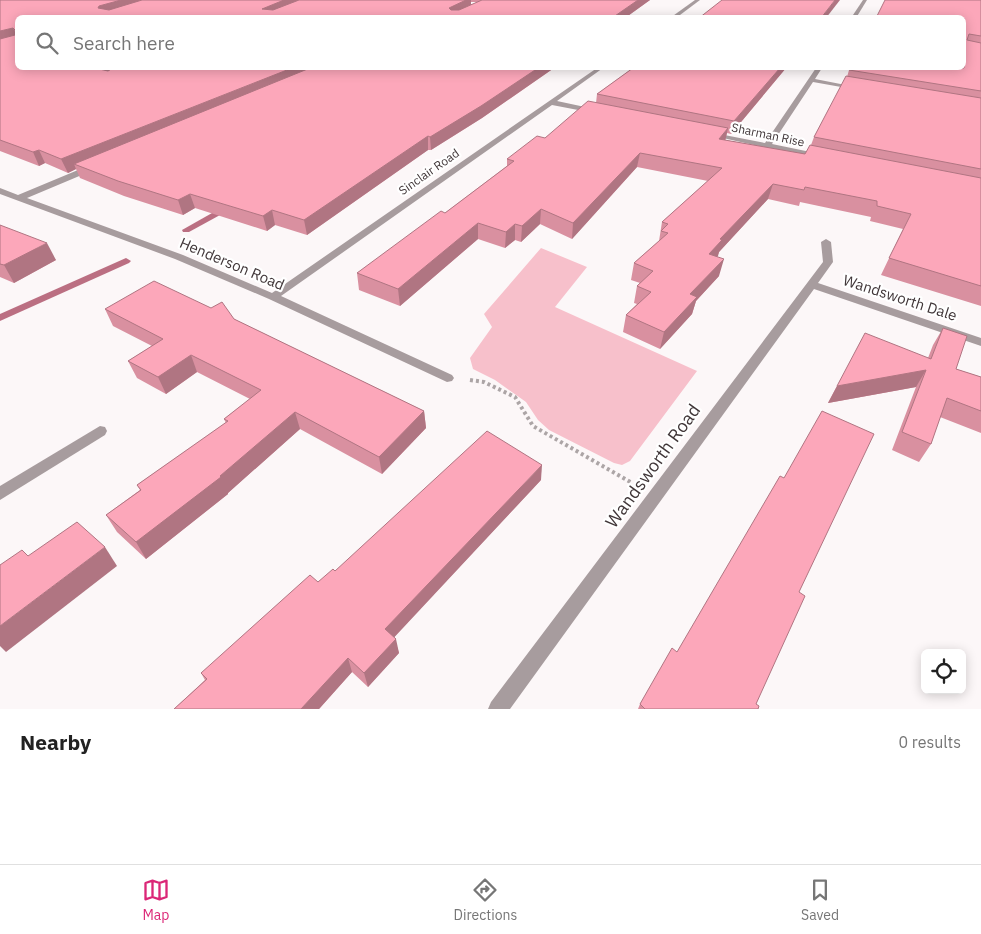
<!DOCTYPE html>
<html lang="en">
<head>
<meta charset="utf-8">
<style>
  :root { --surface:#fff; --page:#f2f2f2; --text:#222; --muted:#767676; --line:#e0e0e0; --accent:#db2777 }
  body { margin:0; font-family:"IBM Plex Sans",sans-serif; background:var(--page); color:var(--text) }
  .controls { position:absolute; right:15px; bottom:15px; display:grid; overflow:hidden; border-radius:8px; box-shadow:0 2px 12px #0003 }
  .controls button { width:45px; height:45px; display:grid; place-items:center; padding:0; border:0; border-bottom:1px solid var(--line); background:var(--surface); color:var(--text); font:25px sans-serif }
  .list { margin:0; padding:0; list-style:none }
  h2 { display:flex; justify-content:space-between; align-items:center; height:65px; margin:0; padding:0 20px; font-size:21px }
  h2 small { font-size:16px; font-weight:400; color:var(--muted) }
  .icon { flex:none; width:28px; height:28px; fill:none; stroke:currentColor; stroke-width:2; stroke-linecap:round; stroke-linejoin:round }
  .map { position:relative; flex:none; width:981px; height:709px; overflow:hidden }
  .search { position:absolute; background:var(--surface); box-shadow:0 2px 12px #0003; left:15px; right:15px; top:15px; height:55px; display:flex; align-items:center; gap:12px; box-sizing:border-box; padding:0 18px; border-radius:8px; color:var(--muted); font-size:19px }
  .sheet { height:155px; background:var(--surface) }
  nav { display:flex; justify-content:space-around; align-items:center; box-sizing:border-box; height:70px; border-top:1px solid var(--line); background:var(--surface); font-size:14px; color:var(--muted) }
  nav a { display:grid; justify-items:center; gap:2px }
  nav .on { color:var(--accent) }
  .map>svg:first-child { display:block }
  .green { fill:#f7c0cb }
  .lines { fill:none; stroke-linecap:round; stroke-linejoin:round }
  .stream { fill:#bb6f82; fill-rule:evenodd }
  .path { stroke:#aca5a6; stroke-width:4; stroke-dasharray:3 3; stroke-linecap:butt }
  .minor { fill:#a79c9e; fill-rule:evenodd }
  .wall { fill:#d990a0; fill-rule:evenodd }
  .shaded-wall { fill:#b07582 }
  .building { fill:#fca7ba; stroke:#b07582 }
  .labels { text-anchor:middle; stroke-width:4.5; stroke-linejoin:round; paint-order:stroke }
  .far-street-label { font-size:12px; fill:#403638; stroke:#fff }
  .street-label { font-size:15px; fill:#403638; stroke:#fff }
  .near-street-label { font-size:18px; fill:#403638; stroke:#fff }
</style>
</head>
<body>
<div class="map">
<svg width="981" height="709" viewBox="0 0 981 709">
  <rect width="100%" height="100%" fill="#fcf7f8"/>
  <polygon class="green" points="541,248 587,267 555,307 697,371 630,461 622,465 614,463 549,430 538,420 526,402 495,380 473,369 470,358 492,327 484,314"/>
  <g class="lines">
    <g class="stream">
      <polygon points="228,204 232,207 231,209 189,232 183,232 182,230"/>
      <polygon points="126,258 131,261 129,263 0,321 0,314"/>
    </g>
    <polyline class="path" points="470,380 484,382 515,397 533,426 632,483"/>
    <g class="minor">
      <polygon points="695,0 700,0 676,18 670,18"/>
      <polygon points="863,0 867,0 856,18 851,18"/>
      <polygon points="597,68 603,68 557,101 599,110 599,114 552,105 281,296 452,375 454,378 452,381 447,382 269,299 175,259 0,194 0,188 18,195 90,165 96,165 96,169 27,198 183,255 272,293"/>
      <polygon points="816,68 822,68 815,79 861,88 858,90 813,82 772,144 825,155 825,159 767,148 705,134 709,132 765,143"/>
      <polygon points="826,239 831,242 833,262 818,283 981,338 981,346 814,289 510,709 488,709 491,702 823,262 821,242"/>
      <polygon points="100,426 105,427 107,431 105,435 0,500 0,486"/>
    </g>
  </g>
  <g class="wall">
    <path d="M 0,0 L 650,0 L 625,18 L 18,18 L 18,68 L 554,68 L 482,118 L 431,150 L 428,150 L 307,235 L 275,225 L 267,231 L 195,208 L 183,215 L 124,196 L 80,178 L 76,169 L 68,173 L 45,163 L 39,166 L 0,151 ZM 471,2 L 477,2 L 471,5 Z"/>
    <polygon points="981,0 981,306 881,275 903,229 870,221 871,217 800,202 799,206 768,199 719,252 717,257 719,276 696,301 692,314 660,349 623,332 626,315 637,304 634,303 637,286 640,283 631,280 634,263 659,241 662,222 708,181 637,167 572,239 540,224 521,242 515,240 505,248 478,239 400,306 359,290 357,273 445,213 507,166 507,159 545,138 596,103 597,94 633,68 786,68 731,134 727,133 725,140 805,154 811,145 814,137 847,77 849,70 964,18"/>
    <polygon points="0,225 56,260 14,283 0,277"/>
    <polygon points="105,309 234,319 424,411 426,428 382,474 300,429 228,493 228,494 146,559 117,532 106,515 140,490 137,485 226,423 224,419 250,399 197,372 166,394 137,378 128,361 152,346 113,326"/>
    <polygon points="943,328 956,369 981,377 981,433 940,417 931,444 919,462 892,450 916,387 828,403 837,386 928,358 933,345"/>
    <polygon points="541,480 394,637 399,653 368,687 352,672 319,709 174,709 205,680 201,673 318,582 335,571"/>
    <polygon points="799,592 756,704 758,709 638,709 640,704 677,652"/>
  </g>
  <g class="shaded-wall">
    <polygon points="121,0 156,0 102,18 98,8 99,6"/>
    <polygon points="284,0 308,0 266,18 262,9"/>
    <polygon points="466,0 471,0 471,8 449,18 449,8"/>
    <polygon points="638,0 650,0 625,18 612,18"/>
    <polygon points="835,0 840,0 826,18 821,18"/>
    <polygon points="13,28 18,38 0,43 0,31"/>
    <polygon points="101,68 112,68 113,70 103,72"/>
    <polygon points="292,68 322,68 74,164 76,169 68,173 61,159"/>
    <polygon points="538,68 554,68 482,118 431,150 430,137"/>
    <polygon points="780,68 786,68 731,134 734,121"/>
    <polygon points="728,128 725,142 719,139"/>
    <polygon points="428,136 428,150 307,235 304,220"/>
    <polygon points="39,150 45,163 39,166 33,152"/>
    <polygon points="640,153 637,167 572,239 573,223"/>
    <polygon points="773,184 768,199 719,252 718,256 705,270 709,254 720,239"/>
    <polygon points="190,194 195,208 183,215 178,200"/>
    <polygon points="541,209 540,224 521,242 522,226"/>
    <polygon points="272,210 275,225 267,231 263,216"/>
    <polygon points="478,223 478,239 400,306 398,289"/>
    <polygon points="515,224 515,240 505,248 506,232"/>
    <polygon points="47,243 56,260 14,283 4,265"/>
    <polygon points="724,259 719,276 696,301 692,314 660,349 664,332 690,294"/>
    <polygon points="191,355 197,372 166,394 158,377"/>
    <polygon points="926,370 916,387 828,403 837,386"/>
    <polygon points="424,411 426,428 382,474 379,457"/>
    <polygon points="295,412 300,429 228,493 228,494 146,559 136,542 220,476"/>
    <polygon points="542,465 541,480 388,644 385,629"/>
    <polygon points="105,547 117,566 6,652 0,646 0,626"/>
    <polygon points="396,639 399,653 368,687 364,673"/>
    <polygon points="348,658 352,672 319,709 301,709"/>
  </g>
  <g class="building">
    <polygon points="0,0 121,0 99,6 98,8 109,10 142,0 284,0 262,9 273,10 299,0 466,0 449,8 451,10 459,10 482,0 638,0 612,18 18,18 18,68 95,68 108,71 113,68 112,68 292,68 61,159 39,150 33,152 0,140 0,39 15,35 15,30 13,28 0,31"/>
    <polygon points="722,0 835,0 821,18 699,18"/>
    <polygon points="885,0 981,0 981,36 969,34 967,40 981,43 981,91 849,70 850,68 964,68 964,18 876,18"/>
    <polygon points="310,68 538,68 481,106 430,137 428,136 304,220 272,210 263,216 190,194 178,200 118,181 74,164"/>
    <polygon points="633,68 780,68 734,121 597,94"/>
    <polygon points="846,76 981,98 981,169 814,137"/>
    <polygon points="588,101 728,128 719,139 805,154 810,145 981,178 981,286 889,258 911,214 877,206 877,201 805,187 804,190 773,184 720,239 722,240 709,254 724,259 690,294 697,297 664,332 626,315 651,292 637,286 653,271 634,263 668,233 661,231 668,224 662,222 722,168 640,153 573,223 541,209 522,226 515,224 506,232 478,223 398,289 357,273 441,211 445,213 514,161 507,159 537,136 545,138"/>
    <polygon points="0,225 47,243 4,265 0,264"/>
    <polygon points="154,281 211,308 222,302 234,319 424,411 379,457 295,412 220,476 221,477 136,542 106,515 141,490 137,485 228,421 224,419 261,390 191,355 158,377 128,361 163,339 105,309"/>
    <polygon points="943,328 967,336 956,369 981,377 981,411 947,398 931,444 902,432 926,370 837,386 865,333 931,359"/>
    <polygon points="822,411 874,434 799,592 805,596 756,704 759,706 758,709 645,709 640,704 672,648 677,652 780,476 784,478"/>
    <polygon points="487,431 542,465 385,629 396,639 364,673 348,658 301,709 174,709 207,679 201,673 310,575 318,582 333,569 335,571"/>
    <polygon points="77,522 105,547 0,626 0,565 22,550 28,556"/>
  </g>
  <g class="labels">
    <g class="far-street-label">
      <text transform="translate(768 135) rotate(12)" y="4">Sharman Rise</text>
      <text transform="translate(429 172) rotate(-35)" y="4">Sinclair Road</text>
    </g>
    <g class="street-label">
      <text transform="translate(232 264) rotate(23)" y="5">Henderson Road</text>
      <text transform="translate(900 298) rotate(18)" y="5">Wandsworth Dale</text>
    </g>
    <g class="near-street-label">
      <text transform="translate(653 466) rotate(-54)" y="6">Wandsworth Road</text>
    </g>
  </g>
</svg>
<div class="controls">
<button><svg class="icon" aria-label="locate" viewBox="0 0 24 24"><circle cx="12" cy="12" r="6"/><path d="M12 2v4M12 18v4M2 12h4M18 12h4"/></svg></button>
</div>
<div class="search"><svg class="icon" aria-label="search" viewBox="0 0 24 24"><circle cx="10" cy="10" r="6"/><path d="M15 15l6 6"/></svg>Search here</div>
</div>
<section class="sheet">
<h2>Nearby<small>0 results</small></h2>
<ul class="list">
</ul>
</section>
<nav>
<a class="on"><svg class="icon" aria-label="map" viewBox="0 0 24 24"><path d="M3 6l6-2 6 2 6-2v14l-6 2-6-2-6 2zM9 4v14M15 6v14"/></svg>Map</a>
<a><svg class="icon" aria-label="directions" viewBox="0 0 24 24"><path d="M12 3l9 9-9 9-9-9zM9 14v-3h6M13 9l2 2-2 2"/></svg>Directions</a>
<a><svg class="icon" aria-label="saved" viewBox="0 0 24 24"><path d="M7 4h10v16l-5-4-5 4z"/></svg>Saved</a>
</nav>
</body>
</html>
